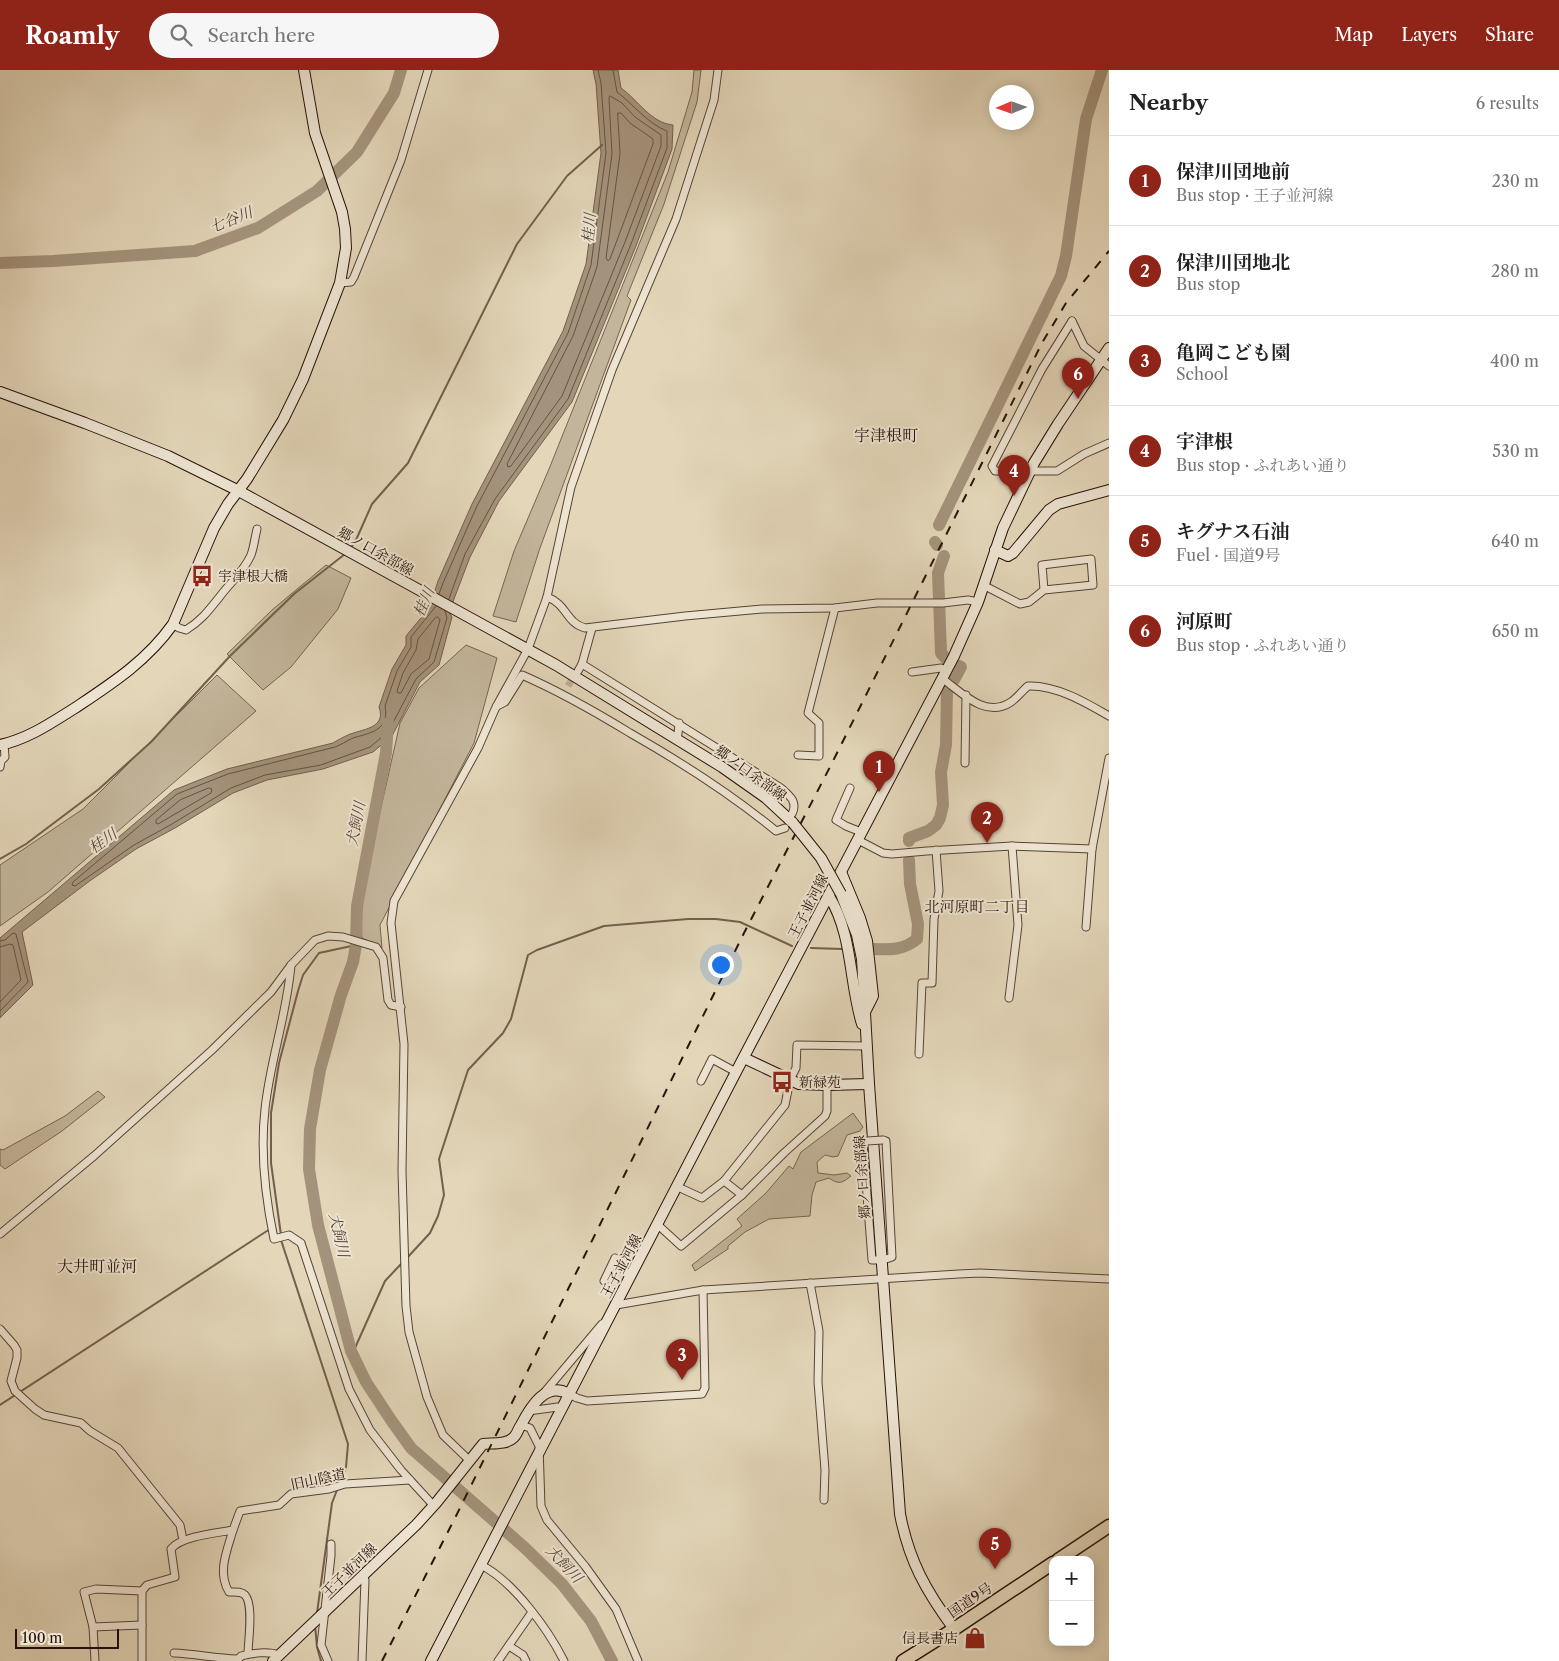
<!DOCTYPE html>
<html lang="en">
<head>
<meta charset="utf-8">
<style>
  :root { --surface:#fff; --page:#f6f6f6; --text:#222; --muted:#767676; --line:#e0e0e0; --accent:#8f2418 }
  body { margin:0; font-family:"Libre Caslon Text","Noto Serif JP",serif; background:var(--page); color:var(--text) }
  .controls { position:absolute; right:15px; bottom:15px; display:grid; overflow:hidden; border-radius:10px; box-shadow:0 2px 12px #0003 }
  .controls button { width:45px; height:45px; display:grid; place-items:center; padding:0; border:0; border-bottom:1px solid var(--line); background:var(--surface); color:var(--text); font:25px sans-serif }
  .compass { position:absolute; left:989px; top:15px; width:45px; height:45px; border-radius:50%; background:var(--surface); box-shadow:0 2px 12px #0003; rotate:268deg }
  .scale { position:absolute; left:15px; bottom:12px; width:104px; box-sizing:border-box; padding-left:5px; border:2px solid #291207; border-top:0; font-size:14px; line-height:18px; white-space:nowrap; color:#291207; -webkit-text-stroke:4px #ede4d2; paint-order:stroke }
  .you { position:absolute; left:720px; top:894px; width:18px; height:18px; margin:-12px; border:4px solid #fff; border-radius:50%; background:#1a73e8; box-shadow:0 0 0 8px #1a73e833 }
  .badge { display:grid; place-items:center; width:32px; height:32px; border-radius:50%; background:var(--accent); color:#fff; font-size:16px; font-weight:700 }
  .pin { position:absolute; translate:-50% -41px; filter:drop-shadow(0 1px 2px #0008) }
  .pin::after { content:''; position:absolute; top:26px; width:18px; height:15px; background:inherit; clip-path:polygon(0 0,100% 0,50% 100%) }
  .list { margin:0; padding:0; list-style:none }
  h2 { display:flex; justify-content:space-between; align-items:center; height:65px; margin:0; padding:0 20px; font-size:21px }
  h2 small { font-size:16px; font-weight:400; color:var(--muted) }
  .list li { display:grid; grid-template-columns:32px 1fr auto; gap:15px; align-items:center; box-sizing:border-box; height:90px; padding:0 20px; border-top:1px solid var(--line) }
  .list b { display:block; font-size:19px; white-space:nowrap }
  .list p { margin:0; font-size:16px; white-space:nowrap; color:var(--muted) }
  .list em { font-size:16px; font-style:normal; color:var(--muted) }
  .icon { flex:none; width:28px; height:28px; fill:none; stroke:currentColor; stroke-width:2; stroke-linecap:round; stroke-linejoin:round }
  .map { position:relative; flex:none; width:1109px; height:1591px; overflow:hidden }
  header { display:flex; align-items:center; gap:30px; box-sizing:border-box; height:70px; padding:0 25px; background:var(--accent); color:#fff }
  header strong { font-size:24px }
  nav { display:flex; gap:28px; margin-inline-start:auto; font-size:18px }
  .search { width:350px; height:45px; background:var(--page); display:flex; align-items:center; gap:12px; box-sizing:border-box; padding:0 18px; border-radius:28px; color:var(--muted); font-size:19px }
  main { display:flex }
  aside { flex:1; background:var(--surface) }
  .map>svg:first-child { display:block }
  .green { fill:#c3b59b; stroke:#766451 }
  .water { fill:#a4937c; stroke:#735f4d }
  .lines { fill:none; stroke-linecap:round; stroke-linejoin:round }
  .shore { stroke:#665242; stroke-width:1 }
  .stream { stroke:#735f4d; stroke-width:2 }
  .river { stroke:#a4937c; stroke-width:12 }
  .street-tunnel { stroke:#beaf95; stroke-width:7; stroke-dasharray:7 3.5; stroke-linecap:butt }
  .street-casing { stroke:#584334; stroke-width:9 }
  .secondary-casing { stroke:#291207; stroke-width:12 }
  .highway-casing { stroke:#291207; stroke-width:15 }
  .street { stroke:#ede4d2; stroke-width:7 }
  .secondary { stroke:#ede4d2; stroke-width:10 }
  .highway { stroke:#e3d6b9; stroke-width:12 }
  .rail { stroke:#291207; stroke-width:2; stroke-dasharray:9 9; stroke-linecap:butt }
  .street-bridge-casing { stroke:#584334; stroke-width:9; stroke-linecap:butt }
  .secondary-bridge-casing { stroke:#291207; stroke-width:12; stroke-linecap:butt }
  .street-bridge { stroke:#ede4d2; stroke-width:7 }
  .secondary-bridge { stroke:#ede4d2; stroke-width:10 }
  .labels { text-anchor:middle; stroke-width:4; stroke-linejoin:round; paint-order:stroke }
  .street-label { font-size:14px; fill:#291207; stroke:#ede4d2 }
  .poi-label { font-size:14px; fill:#291207; stroke:#ede4d2; text-anchor:start }
  .water-label { font-size:15px; font-style:italic; fill:#5a4636; stroke:#ede4d2 }
  .neighbourhood-label { font-size:15px; fill:#291207; stroke:#ede4d2 }
  .quarter-label { font-size:16px; fill:#291207; stroke:#ede4d2 }
</style>
</head>
<body>
<header>
<strong>Roamly</strong>
<div class="search"><svg class="icon" aria-label="search" viewBox="0 0 24 24"><circle cx="10" cy="10" r="6"/><path d="M15 15l6 6"/></svg>Search here</div>
<nav><a>Map</a><a>Layers</a><a>Share</a></nav>
</header>
<main>
<div class="map">
<svg width="1109" height="1591" viewBox="0 0 1109 1591">
  <rect width="100%" height="100%" fill="#e3d6b9"/>
  <filter id="stains"><feTurbulence type="fractalNoise" baseFrequency=".004" numOctaves="4"/><feColorMatrix values="0 0 0 0 .2 0 0 0 0 .09 0 0 0 0 .02 0 0 0 .5 -.17"/></filter>
  <radialGradient id="worn" r=".72"><stop offset=".6" stop-color="#630" stop-opacity="0"/><stop offset="1" stop-color="#630" stop-opacity=".3"/></radialGradient>
  <g class="green">
    <polygon points="694,0 701,0 697,32 664,134 627,226 631,230 540,478 516,552 493,546 514,481 549,399 668,102 692,22"/>
    <polygon points="326,495 351,508 338,539 291,597 263,620 227,584 272,540"/>
    <polygon points="466,575 497,588 474,673 380,855 382,878 362,868 360,847 376,760 400,653 419,618"/>
    <polygon points="217,605 256,641 48,822 0,856 0,795 83,739"/>
    <polygon points="98,1021 105,1027 62,1061 5,1099 0,1095 0,1079 3,1080 65,1046"/>
    <path d="M 853,1043 L 863,1057 L 860,1061 L 847,1065 L 838,1086 L 833,1087 L 825,1085 L 817,1092 L 818,1103 L 834,1105 L 847,1103 L 851,1106 C 842,1113 839,1115 829,1108 L 816,1112 L 812,1125 L 810,1146 L 769,1149 L 745,1162 L 728,1176 L 728,1179 L 695,1201 L 692,1195 L 742,1156 L 737,1149 L 766,1123 L 789,1096 L 793,1099 L 801,1082 Z"/>
  </g>
  <path class="water" d="M 593,0 L 618,0 L 621,18 C 638,30 651,53 673,55 L 672,79 L 636,176 L 572,332 L 499,431 L 470,487 L 449,542 L 452,547 L 439,595 L 420,612 L 392,666 L 373,682 L 323,699 L 267,710 L 233,723 L 175,758 L 136,779 L 91,810 L 22,862 L 33,915 L 0,948 L 0,868 L 174,720 L 227,699 L 333,673 C 338,670 343,667 348,665 C 361,659 387,659 379,637 L 392,599 L 406,575 L 406,566 L 430,537 L 438,511 L 472,434 L 563,261 L 586,194 L 601,83 L 596,14 Z"/>
  <g class="lines">
    <g class="shore">
      <polygon points="610,26 622,33 635,47 661,65 661,76 625,172 562,326 511,396 508,397 507,394 573,266 597,197 612,84 609,28"/>
      <polygon points="618,43 621,43 630,53 653,69 653,74 610,189 608,191 606,188 620,84"/>
      <polyline points="439,524 443,513 477,436 568,263 591,195 606,83 601,13 598,0"/>
      <path d="M 449,529 L 465,484 L 495,429 L 568,329 L 631,174 L 667,78 L 667,61 C 648,54 633,34 617,22 L 613,0"/>
      <path d="M 436,536 L 411,567 L 411,577 L 397,601 L 385,636 C 390,661 369,663 353,668 C 346,671 341,675 335,677 L 228,704 L 177,724 L 73,812 L 72,815 L 75,816 L 134,775 L 172,754 L 231,718 L 265,705 L 321,695 L 370,677 L 388,662 L 416,609 L 434,592 L 447,548 L 445,541"/>
      <polygon points="438,547 440,550 429,589 411,604 401,623 398,623 397,621 403,603 416,580 418,569 435,548"/>
      <polygon points="209,718 212,719 211,723 158,754 156,753 156,750 180,730"/>
      <polyline points="0,871 5,870 13,863 16,864 28,912 0,941"/>
      <polyline points="0,877 10,874 13,875 21,910 0,932"/>
    </g>
    <g class="stream">
      <polyline points="350,479 356,470 372,434 408,393 517,174 567,106 602,75"/>
      <polyline points="0,789 26,774 99,719 151,672 230,586 294,524 345,484"/>
      <polyline points="811,878 842,879"/>
      <polyline points="281,1165 271,1093 271,1043 279,993 298,921 303,905 319,883 356,875"/>
      <polyline points="281,1170 348,1374 346,1397 340,1413"/>
      <polyline points="407,1188 430,1163 438,1146 444,1125 439,1089 468,1000 503,963 511,949 528,885 537,880 604,856 688,849 716,849 740,852 792,876"/>
      <polyline points="351,1281 355,1278 385,1211 402,1193"/>
      <polyline points="0,1335 270,1159"/>
      <polyline points="317,1543 332,1433 337,1420"/>
      <polyline points="315,1555 317,1577 321,1591"/>
    </g>
    <g class="river">
      <polyline points="0,193 53,191 195,181 258,158 317,121 357,82 394,23 401,0"/>
      <polyline points="939,455 1061,206 1066,186 1086,49 1102,0"/>
      <polyline points="935,472 937,475"/>
      <polyline points="944,486 938,503 941,583 948,591 961,597 954,610"/>
      <polyline points="388,653 386,683 357,836 356,875 353,892 341,925 320,1000 310,1059 309,1099 318,1155 351,1281 366,1312 391,1350 411,1378 525,1478 562,1514 591,1551 612,1591"/>
      <polyline points="909,771 909,768 928,761 936,755 940,748 943,735 941,702 946,675 947,620"/>
      <path d="M 874,879 C 890,880 904,880 917,869 L 918,854 L 910,814 L 909,790"/>
    </g>
    <polyline class="street-tunnel" points="568,616 576,603"/>
    <g class="street-casing">
      <g id="street">
        <polyline points="340,213 351,212 354,207 401,90 428,0"/>
        <polyline points="1072,251 1042,299 992,396 995,401 1057,401 1084,384 1109,373"/>
        <polyline points="1072,251 1084,276 1109,296"/>
        <polyline points="983,515 1020,534 1029,532 1044,520 1042,495 1091,489 1093,515 1044,520"/>
        <path d="M 547,527 C 567,534 566,553 585,558 L 685,546 L 762,539 L 835,538 L 877,533 L 943,533 L 968,530 L 978,532"/>
        <path d="M 173,554 L 179,558 L 186,560 C 202,550 209,540 221,525 C 231,512 244,501 251,485 C 254,477 255,467 257,459"/>
        <path d="M 582,594 L 781,718 C 790,726 798,732 792,744"/>
        <polyline points="578,601 582,594 592,558"/>
        <polyline points="912,602 941,598 946,602"/>
        <path d="M 943,609 C 962,623 986,649 1011,632 C 1017,628 1022,621 1028,616 C 1056,615 1085,632 1109,646"/>
        <path d="M 497,636 L 505,632 L 522,605 C 561,622 594,641 630,663 C 681,692 731,724 776,761 L 785,758"/>
        <polyline points="678,664 679,653"/>
        <polyline points="798,685 819,686 819,653 808,643 835,538"/>
        <polyline points="965,693 966,625"/>
        <polyline points="0,697 1,691 5,687 4,674"/>
        <polyline points="850,718 836,750 846,756 861,762"/>
        <polyline points="858,770 883,783 892,784 927,781 1012,776 1092,779"/>
        <polyline points="1086,857 1092,779 1109,688"/>
        <path d="M 291,895 C 287,944 270,991 265,1039 C 260,1083 265,1126 274,1169 L 289,1165 L 301,1173 L 349,1319 L 370,1360 L 401,1400 L 434,1436"/>
        <polyline points="1009,928 1018,855 1012,776"/>
        <polyline points="919,984 922,913 932,913 934,849 939,821 936,780"/>
        <polyline points="701,1011 712,989 736,1002"/>
        <polyline points="867,1071 863,1072 872,1190 883,1190 892,1187 886,1071 883,1070"/>
        <polyline points="724,1111 785,1035 790,1010 796,998 797,975 867,976"/>
        <polyline points="678,1117 702,1128 724,1111 742,1125 784,1083 825,1046 827,1041 827,1015"/>
        <polyline points="658,1155 681,1176 742,1125"/>
        <polyline points="0,1164 94,1086 212,980 271,922 291,895 315,870 328,866 343,867 376,877 383,888 388,930 391,935 401,937"/>
        <polyline points="604,1211 615,1188 630,1208"/>
        <polyline points="810,1213 819,1261 818,1312 825,1400 824,1430"/>
        <polyline points="616,1235 703,1220 959,1204 980,1203 1109,1209"/>
        <polyline points="0,1259 14,1275 17,1280 17,1288 11,1311 15,1321 35,1339 44,1345 81,1353 90,1361 118,1378 180,1455 183,1470"/>
        <polyline points="543,1324 602,1254"/>
        <polyline points="569,1324 577,1328 587,1331 702,1324 705,1318 703,1220"/>
        <polyline points="528,1341 558,1337"/>
        <polyline points="521,1355 530,1358 539,1376 541,1436 547,1450 585,1496 616,1539 638,1591"/>
        <polyline points="470,1391 443,1365 427,1327 409,1262 406,1236 402,1101 404,974 391,853 394,831 478,678 496,637 528,579 547,527 571,417 612,300 676,149 714,30 718,0"/>
        <path d="M 233,1460 C 227,1481 217,1502 229,1522 C 235,1522 241,1521 245,1525 C 254,1535 248,1571 248,1584"/>
        <path d="M 481,1495 C 513,1511 548,1559 564,1591"/>
        <polyline points="93,1557 142,1555"/>
        <polyline points="509,1576 523,1585 526,1591"/>
        <path d="M 174,1583 C 195,1584 215,1588 237,1589"/>
        <polyline points="95,1591 93,1557 84,1522 96,1519 142,1521"/>
        <path d="M 142,1591 L 142,1521 L 147,1515 L 175,1507 L 171,1479 C 181,1466 217,1463 233,1460 L 240,1441 L 279,1435 L 291,1424 L 329,1419 L 345,1414 L 410,1410"/>
        <path d="M 237,1591 L 241,1586 C 252,1583 269,1581 279,1585"/>
        <polyline points="328,1591 321,1575 331,1486 331,1474"/>
        <polyline points="362,1591 365,1510 363,1505"/>
        <polyline points="498,1591 532,1542"/>
      </g>
    </g>
    <g class="secondary-casing">
      <g id="secondary">
        <polyline points="0,322 85,353 168,386 237,420 556,595 722,697 766,728 793,753"/>
        <polyline points="995,480 1008,486 1013,483 1049,440 1058,434 1109,420"/>
        <path d="M 0,675 C 28,669 51,653 75,638 C 111,614 147,591 173,554 L 214,458 L 228,434 L 247,409 L 283,350 L 303,309 L 340,213 L 346,178 L 345,159 L 342,142 L 315,63 L 304,0"/>
        <polyline points="841,802 860,848 867,871 873,926 866,940"/>
        <path d="M 841,824 L 857,865 L 862,889 L 869,1014 L 900,1444 C 909,1491 926,1521 954,1559"/>
        <path d="M 829,826 C 853,865 849,912 862,954"/>
        <polyline points="744,988 799,1014 827,1015 869,1014"/>
        <path d="M 273,1591 L 416,1455 L 436,1433 L 483,1374 C 492,1373 506,1375 513,1368 C 517,1365 518,1359 521,1355 C 531,1336 546,1311 569,1324"/>
        <polyline points="431,1591 736,1002 954,586 978,532 1003,458 1034,393 1058,354 1109,278"/>
      </g>
    </g>
    <g class="highway-casing">
      <g id="highway">
        <polyline points="1058,1490 1109,1456"/>
        <polyline points="903,1591 954,1559 1053,1493"/>
      </g>
    </g>
    <use href="#street" class="street"/>
    <use href="#secondary" class="secondary"/>
    <use href="#highway" class="highway"/>
    <polyline class="rail" points="382,1591 457,1444 744,863 831,695 1042,273 1066,233 1109,181"/>
    <g class="street-bridge-casing">
      <polyline id="street-bridge" points="867,1071 883,1070"/>
    </g>
    <g class="secondary-bridge-casing">
      <polyline id="secondary-bridge" points="793,753 821,788 841,824"/>
    </g>
    <use href="#street-bridge" class="street-bridge"/>
    <use href="#secondary-bridge" class="secondary-bridge"/>
  </g>
  <defs>
    <g id="bus-bare" transform="scale(1.725)"><path d="M-5-6H5V4H4V6H2V4H-2V6H-4V4H-5ZM-3.5-4V0h7V-4ZM-3.5 1.2v1.5H-2V1.2ZM2 1.2v1.5H3.5V1.2Z" fill="#8f2418" stroke="#ede4d2" stroke-width="2.5" paint-order="stroke"/></g>
    <g id="shop-bare" transform="scale(1.725)"><path d="M-5-2.5h2.3a2.7 3.5 0 0 1 5.4 0H5L5.5 6h-11ZM-1.5-2.5h3a1.5 2.3 0 0 0-3 0Z" fill="#8f2418" stroke="#ede4d2" stroke-width="2.5" paint-order="stroke"/></g>
  </defs>
  <g fill-rule="evenodd">
    <use href="#bus-bare" x="202" y="506"/>
    <use href="#bus-bare" x="782" y="1012"/>
    <use href="#shop-bare" x="975" y="1568"/>
  </g>
  <g class="labels">
    <g class="street-label">
      <text transform="translate(376 481) rotate(29)" y="5">郷ノ口余部線</text>
      <text transform="translate(751 703) rotate(36)" y="5">郷ノ口余部線</text>
      <text transform="translate(808 836) rotate(-63)" y="5">王子並河線</text>
      <text transform="translate(862 1107) rotate(-94)" y="5">郷ノ口余部線</text>
      <text transform="translate(621 1196) rotate(-62)" y="5">王子並河線</text>
      <text transform="translate(318 1409) rotate(-12)" y="5">旧山陰道</text>
      <text transform="translate(349 1500) rotate(-44)" y="5">王子並河線</text>
      <text transform="translate(970 1530) rotate(-34)" y="5">国道9号</text>
    </g>
    <g class="poi-label">
      <text x="218" y="511">宇津根大橋</text>
      <text x="799" y="1017">新緑苑</text>
      <text x="958" y="1573" text-anchor="end">信長書店</text>
    </g>
    <g class="water-label">
      <text transform="translate(231 150) rotate(-22)" y="5">七谷川</text>
      <text transform="translate(589 158) rotate(-85)" y="5">桂川</text>
      <text transform="translate(424 532) rotate(-66)" y="5">桂川</text>
      <text transform="translate(356 754) rotate(-79)" y="5">犬飼川</text>
      <text transform="translate(103 771) rotate(-35)" y="5">桂川</text>
      <text transform="translate(339 1165) rotate(77)" y="5">犬飼川</text>
      <text transform="translate(564 1494) rotate(47)" y="5">犬飼川</text>
    </g>
    <g class="neighbourhood-label">
      <text x="977" y="842">北河原町二丁目</text>
    </g>
    <g class="quarter-label">
      <text x="886" y="371">宇津根町</text>
      <text x="97" y="1202">大井町並河</text>
    </g>
  </g>
  <rect width="100%" height="100%" filter="url(#stains)"/>
  <rect width="100%" height="100%" fill="url(#worn)"/>
</svg>
<div class="controls">
<button>+</button>
<button>−</button>
</div>
<svg class="compass" viewBox="-18 -18 36 36"><path d="M0-13l5 13h-10z" fill="#e53935"/><path d="M0 13l5-13h-10z" fill="#767676"/></svg>
<div class="scale">100 m</div>
<div class="you"></div>
<div class="pin badge" style="left:879px;top:722px">1</div>
<div class="pin badge" style="left:987px;top:773px">2</div>
<div class="pin badge" style="left:682px;top:1310px">3</div>
<div class="pin badge" style="left:1014px;top:426px">4</div>
<div class="pin badge" style="left:995px;top:1499px">5</div>
<div class="pin badge" style="left:1078px;top:329px">6</div>
</div>
<aside>
<h2>Nearby<small>6 results</small></h2>
<ul class="list">
<li><span class="badge">1</span><div><b>保津川団地前</b><p>Bus stop · 王子並河線</p></div><em>230 m</em></li>
<li><span class="badge">2</span><div><b>保津川団地北</b><p>Bus stop</p></div><em>280 m</em></li>
<li><span class="badge">3</span><div><b>亀岡こども園</b><p>School</p></div><em>400 m</em></li>
<li><span class="badge">4</span><div><b>宇津根</b><p>Bus stop · ふれあい通り</p></div><em>530 m</em></li>
<li><span class="badge">5</span><div><b>キグナス石油</b><p>Fuel · 国道9号</p></div><em>640 m</em></li>
<li><span class="badge">6</span><div><b>河原町</b><p>Bus stop · ふれあい通り</p></div><em>650 m</em></li>
</ul>
</aside>
</main>
</body>
</html>
